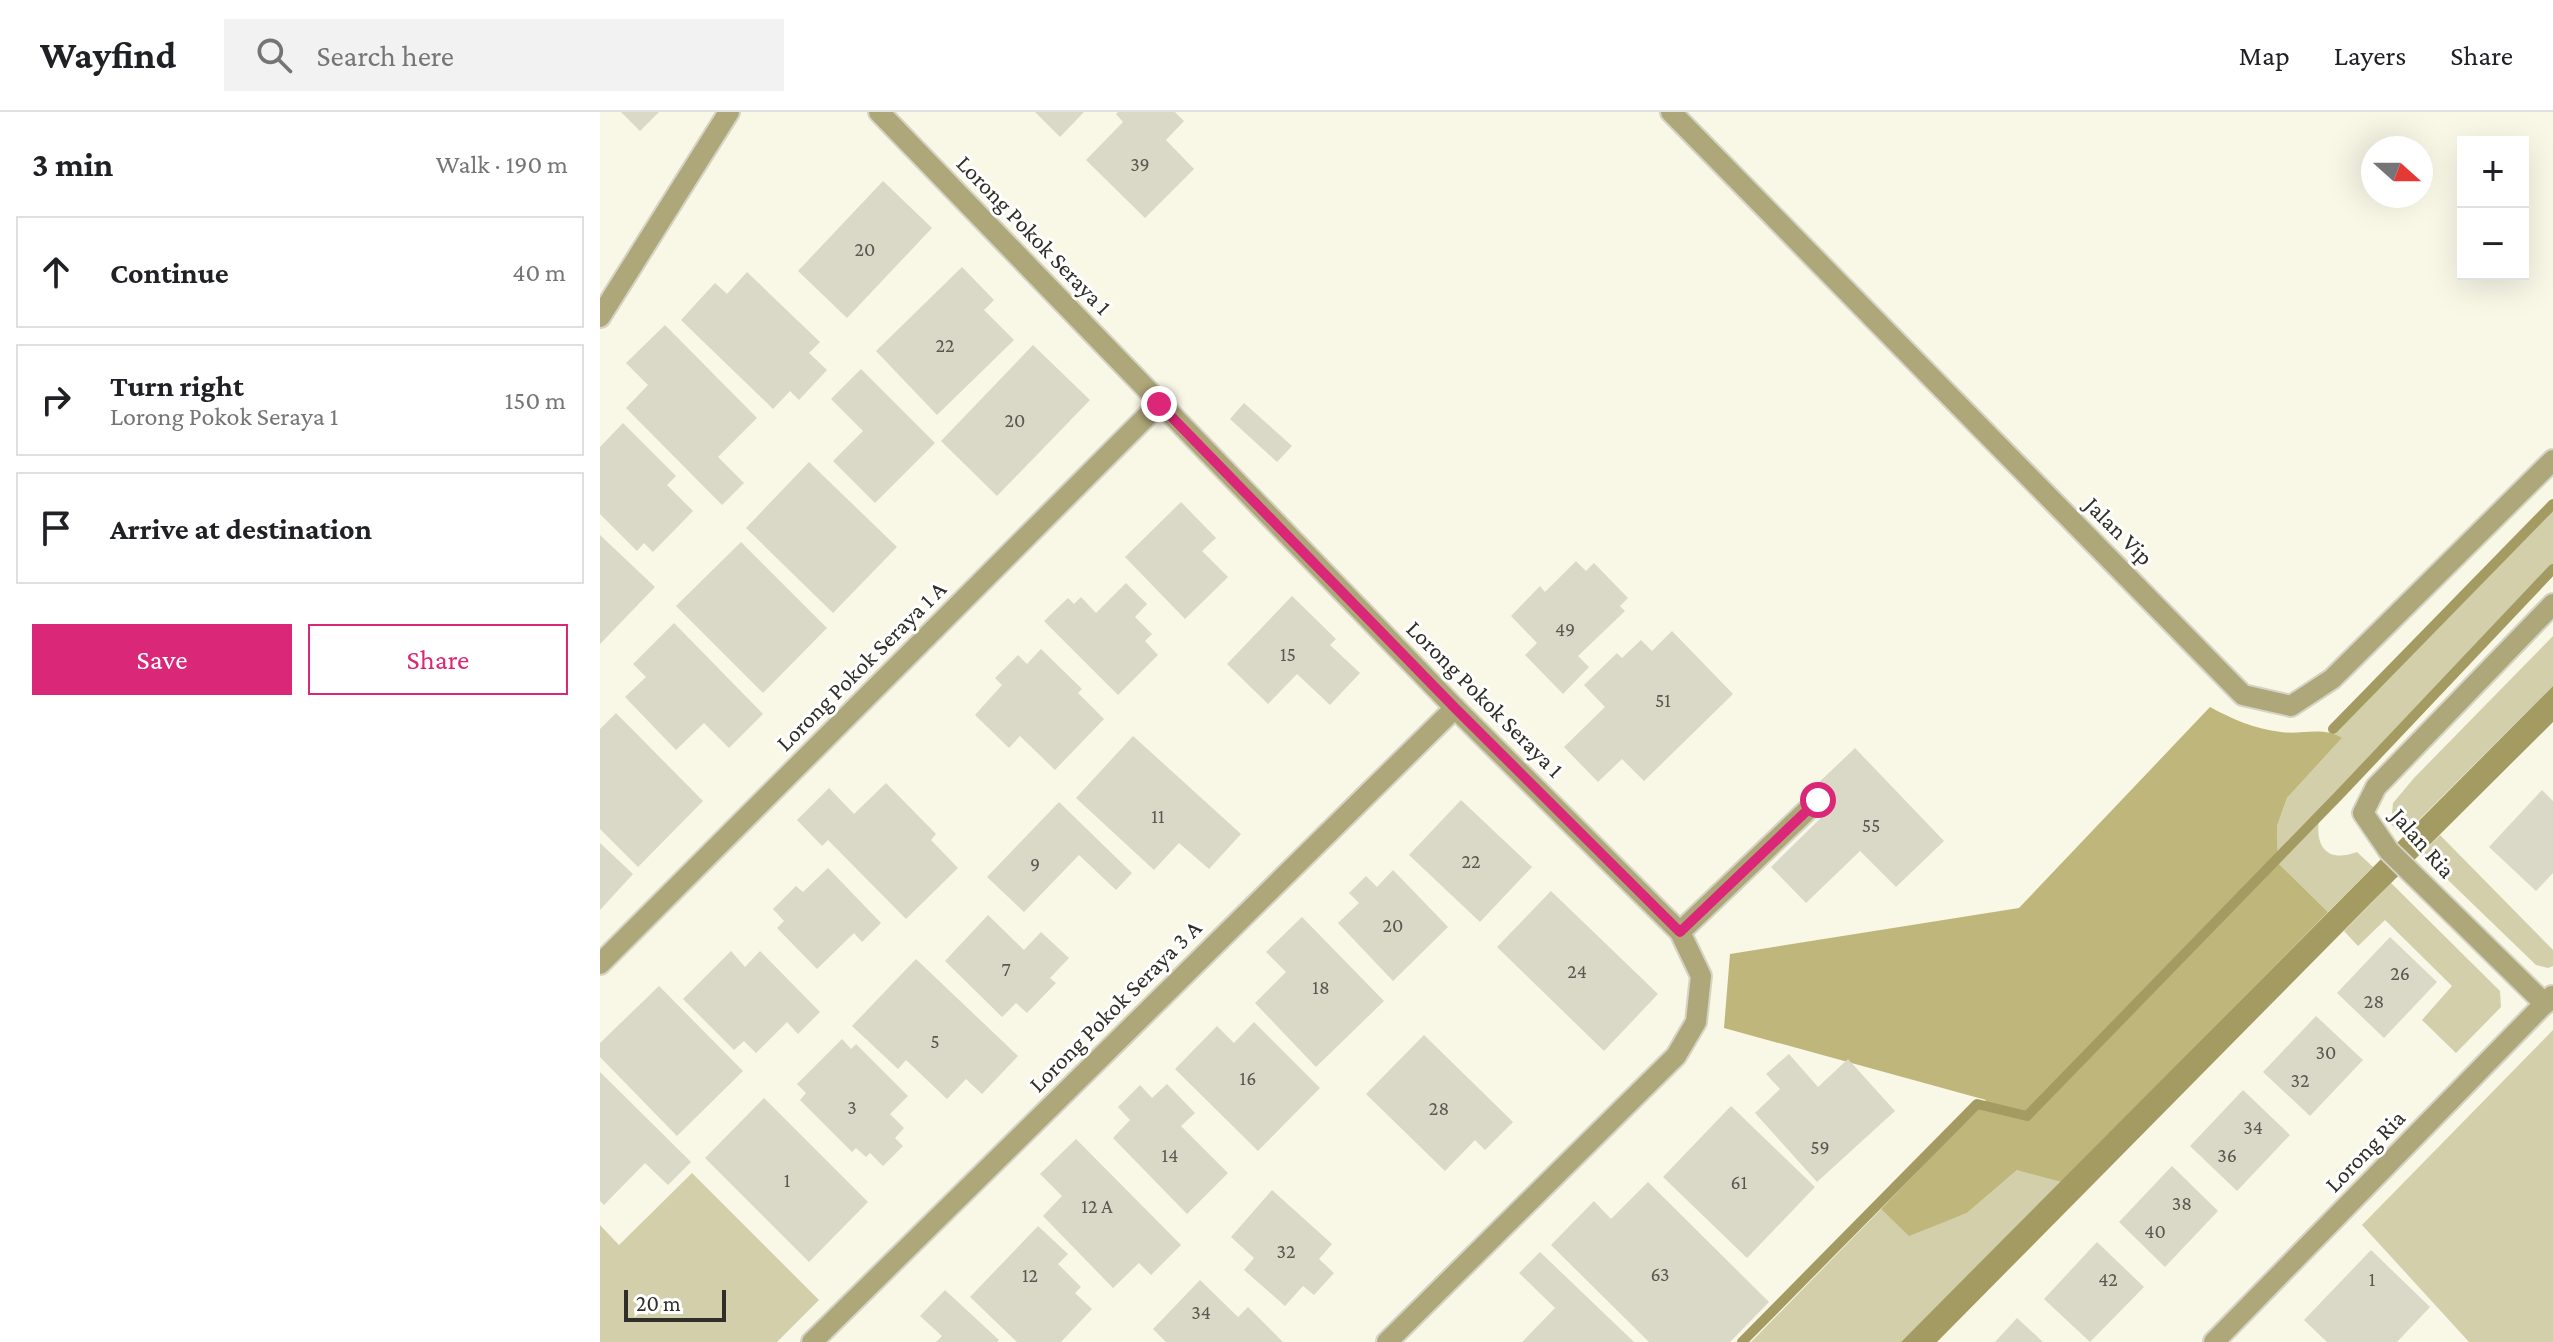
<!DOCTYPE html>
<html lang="en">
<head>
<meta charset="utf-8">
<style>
  :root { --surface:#fff; --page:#f2f2f2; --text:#202124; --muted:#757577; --line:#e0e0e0; --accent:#db2777 }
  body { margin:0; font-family:"Crimson Pro",serif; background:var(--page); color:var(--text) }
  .controls { position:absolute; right:24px; top:24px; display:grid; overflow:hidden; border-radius:0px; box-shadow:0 8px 32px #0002 }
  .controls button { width:72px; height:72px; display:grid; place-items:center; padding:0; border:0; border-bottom:2px solid var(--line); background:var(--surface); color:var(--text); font:40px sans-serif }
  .compass { position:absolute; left:1761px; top:24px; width:72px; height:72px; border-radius:50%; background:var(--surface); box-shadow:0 8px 32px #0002; rotate:111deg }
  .scale { position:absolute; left:24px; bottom:20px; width:102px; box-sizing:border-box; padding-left:8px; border:4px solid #2f2e28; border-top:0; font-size:22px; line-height:28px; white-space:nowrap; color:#2f2e28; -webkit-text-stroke:6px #fff; paint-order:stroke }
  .stop { position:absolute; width:24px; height:24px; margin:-18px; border:6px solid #db2777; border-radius:50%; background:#fff }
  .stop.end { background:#db2777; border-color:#fff; box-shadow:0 2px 8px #0008 }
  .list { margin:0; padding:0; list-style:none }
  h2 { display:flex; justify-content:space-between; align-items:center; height:104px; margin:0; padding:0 32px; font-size:34px }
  h2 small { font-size:26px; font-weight:400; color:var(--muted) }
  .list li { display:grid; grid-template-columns:52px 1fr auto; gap:24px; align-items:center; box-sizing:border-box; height:112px; margin:0 16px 16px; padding:0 16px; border:2px solid var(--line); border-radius:0px }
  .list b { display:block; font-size:30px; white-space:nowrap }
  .list p { margin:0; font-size:26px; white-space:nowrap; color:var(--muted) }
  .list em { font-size:26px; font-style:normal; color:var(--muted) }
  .actions { display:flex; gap:16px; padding:24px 32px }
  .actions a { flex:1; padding:18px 0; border:2px solid var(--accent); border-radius:0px; text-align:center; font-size:28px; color:var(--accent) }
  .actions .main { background:var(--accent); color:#fff }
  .icon { flex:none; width:44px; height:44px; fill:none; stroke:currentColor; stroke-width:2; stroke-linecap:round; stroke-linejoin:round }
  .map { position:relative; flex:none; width:1953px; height:1230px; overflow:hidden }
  header { display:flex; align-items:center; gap:48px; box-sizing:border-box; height:112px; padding:0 40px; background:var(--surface); border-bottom:2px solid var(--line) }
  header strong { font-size:38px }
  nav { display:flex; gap:44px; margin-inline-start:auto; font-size:28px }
  .search { width:560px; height:72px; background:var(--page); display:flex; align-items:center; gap:20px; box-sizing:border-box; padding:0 28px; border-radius:0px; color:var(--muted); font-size:30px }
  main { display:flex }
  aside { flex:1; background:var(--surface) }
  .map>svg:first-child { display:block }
  .green { fill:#d4cfab }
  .forest { fill:#bfb67c }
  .water { fill:#a49b62 }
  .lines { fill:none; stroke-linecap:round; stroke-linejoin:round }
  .stream { stroke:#a49b62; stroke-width:10 }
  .building { fill:#dad8c7 }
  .lane-casing { stroke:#d5d3c4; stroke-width:24 }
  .street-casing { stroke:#d5d3c4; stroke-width:24 }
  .lane { stroke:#aea77a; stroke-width:20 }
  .street { stroke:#aea77a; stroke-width:20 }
  .route { stroke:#db2777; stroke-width:10 }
  .labels { text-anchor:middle; stroke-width:6; stroke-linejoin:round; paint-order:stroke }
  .number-label { font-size:20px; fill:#5a5850 }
  .street-label { font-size:24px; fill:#2f2e28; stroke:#fff }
</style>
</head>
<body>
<header>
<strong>Wayfind</strong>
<div class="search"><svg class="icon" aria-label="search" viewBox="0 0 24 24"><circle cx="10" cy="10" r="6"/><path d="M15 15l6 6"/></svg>Search here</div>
<nav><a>Map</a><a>Layers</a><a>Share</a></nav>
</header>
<main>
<aside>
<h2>3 min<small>Walk · 190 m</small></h2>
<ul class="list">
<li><svg class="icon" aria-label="ahead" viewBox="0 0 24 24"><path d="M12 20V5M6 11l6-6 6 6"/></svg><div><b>Continue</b></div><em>40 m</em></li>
<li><svg class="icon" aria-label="right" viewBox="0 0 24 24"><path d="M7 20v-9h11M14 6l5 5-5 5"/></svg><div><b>Turn right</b><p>Lorong Pokok Seraya 1</p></div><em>150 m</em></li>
<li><svg class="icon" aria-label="arrive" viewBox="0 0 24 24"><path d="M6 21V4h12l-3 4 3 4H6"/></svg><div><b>Arrive at destination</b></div></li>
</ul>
<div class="actions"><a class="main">Save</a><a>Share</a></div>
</aside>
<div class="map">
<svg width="1953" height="1230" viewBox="0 0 1953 1230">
  <rect width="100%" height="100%" fill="#f9f7e6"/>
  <g class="green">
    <path d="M 1953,396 L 1953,453 L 1721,698 C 1713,728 1722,753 1757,740 L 1773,755 L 1728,800 L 1678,751 L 1677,714 L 1687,686 L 1741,627 L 1732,620 Z"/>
    <polygon points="1953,524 1953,574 1803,724 1791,712 1793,691 1814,666"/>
    <polygon points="1840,723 1953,838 1953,854 1948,856 1936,853 1821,742"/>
    <polygon points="1791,771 1900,879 1901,895 1856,941 1822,908 1852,874 1785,808 1758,834 1744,819"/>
    <polygon points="1953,918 1953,1230 1869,1230 1762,1113"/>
    <polygon points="1418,1057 1461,1070 1301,1230 1151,1230 1281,1097 1309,1123 1367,1101"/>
    <polygon points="92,1061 219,1188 177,1230 0,1230 0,1113 19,1133"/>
  </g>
  <path class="forest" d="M 1610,595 C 1632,607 1655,617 1681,620 C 1701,623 1724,614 1742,626 L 1687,686 L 1677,714 L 1678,751 L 1728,800 L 1461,1070 L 1417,1058 L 1367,1101 L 1309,1124 L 1281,1097 L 1386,988 L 1124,916 L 1130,842 L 1419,796 Z"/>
  <polygon class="water" points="1953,574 1953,610 1771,791 1337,1230 1301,1230"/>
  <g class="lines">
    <g class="stream">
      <polyline points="1733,617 1953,392"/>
      <polyline points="1142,1230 1377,992 1427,1004 1741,681 1953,457"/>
    </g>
  </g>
  <g class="building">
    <polygon points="21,0 59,0 40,19"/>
    <polygon points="435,0 484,0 460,25"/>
    <polygon points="518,0 575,0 584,9 566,28 594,57 545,106 486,48 523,10 516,2"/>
    <polygon points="283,69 332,116 247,206 198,159"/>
    <polygon points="362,155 394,188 384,198 414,228 337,303 276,239"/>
    <polygon points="147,160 220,230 209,241 227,258 199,288 190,279 173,297 81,208 115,171 127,182"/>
    <polygon points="65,213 157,306 118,345 144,371 122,393 26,296 48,273 26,251"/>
    <polygon points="433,233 490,288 397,384 341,329"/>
    <polygon points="261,257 335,331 275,391 233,349 263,319 231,287"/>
    <polygon points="644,291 692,334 677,350 630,307"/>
    <polygon points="23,311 76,364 67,373 93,399 53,440 44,431 37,439 0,402 0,335"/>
    <polygon points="209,350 297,435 233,501 146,416"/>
    <polygon points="581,390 616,426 602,439 628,465 585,507 525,445"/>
    <polygon points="0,423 55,475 0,532"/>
    <polygon points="141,430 227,516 163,581 76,494"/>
    <polygon points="976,449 986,459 994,451 1028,486 1020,494 1025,499 978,544 989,555 963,582 925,543 937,531 911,504 940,474 945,480"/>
    <polygon points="526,471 547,492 535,505 552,522 545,529 558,543 518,583 444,509 468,486 474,492 481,485 496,501"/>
    <polygon points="692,484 736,527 730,533 760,561 730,593 697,562 668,592 627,552"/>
    <polygon points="74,511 163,602 129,636 104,611 76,638 25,585 46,565 33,552"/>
    <polygon points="1072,519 1133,582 1044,669 1022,647 998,670 964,635 1005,595 984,573 1017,541 1022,546 1041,528 1052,539"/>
    <polygon points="441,537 482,577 478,581 504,607 455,658 420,624 409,636 375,603 402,573 395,566 418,543 427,552"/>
    <polygon points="16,601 103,689 38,755 0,717 0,617"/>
    <polygon points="533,624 641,722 609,757 579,731 554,758 476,686"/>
    <polygon points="1255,636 1344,729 1296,775 1260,739 1206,791 1171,755 1231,696 1212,677"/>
    <polygon points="286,671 336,722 331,728 358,756 306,807 228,728 222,734 197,708 229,676 254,702"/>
    <polygon points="1942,678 1953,689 1953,761 1936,779 1889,735"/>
    <polygon points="861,688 932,755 880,810 809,743"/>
    <polygon points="459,690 532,761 516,778 479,743 424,800 387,765"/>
    <polygon points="0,731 33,762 0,798"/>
    <polygon points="228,756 281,811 262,830 254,821 217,857 177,816 184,809 173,797 196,774 203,780"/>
    <polygon points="793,758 848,815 793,869 738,811 759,791 749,781 766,764 777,775"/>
    <polygon points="951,779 1058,882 1004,939 897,835"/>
    <polygon points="388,803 424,838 441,820 469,846 450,866 456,871 427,901 416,891 402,905 345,849"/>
    <polygon points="702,805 784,889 716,955 655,891 686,860 666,840"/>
    <polygon points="1790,825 1837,870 1784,926 1737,881"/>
    <polygon points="131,839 145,855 160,839 220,900 198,922 187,910 156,941 144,929 134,938 83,887"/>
    <polygon points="316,847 418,944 382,982 366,967 347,987 306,948 298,957 252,914"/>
    <polygon points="59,874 143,959 77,1024 0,945 0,931"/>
    <polygon points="1716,904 1763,948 1710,1004 1663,960"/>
    <polygon points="654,910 720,976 658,1039 575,957 617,914 634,931"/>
    <polygon points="824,923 913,1010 885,1038 875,1028 845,1059 766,982"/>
    <polygon points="242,927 251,937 256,932 308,984 290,1002 304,1016 295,1026 303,1034 283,1054 270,1041 266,1045 256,1036 252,1040 200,988 206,981 197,972"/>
    <polygon points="1189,942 1218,975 1248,947 1295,999 1217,1070 1155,1001 1180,977 1166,962"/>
    <polygon points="0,960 91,1050 68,1073 45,1051 4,1093 0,1089"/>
    <polygon points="567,972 595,1001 581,1014 628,1061 587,1102 513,1026 530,1008 518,995 540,973 552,986"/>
    <polygon points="1643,978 1690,1023 1637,1079 1590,1034"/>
    <polygon points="164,986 268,1090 209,1150 105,1046"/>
    <polygon points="1131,994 1215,1075 1147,1146 1063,1065"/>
    <polygon points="476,1027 581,1133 551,1163 539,1151 513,1176 443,1104 462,1084 440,1062"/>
    <polygon points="1572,1054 1618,1099 1565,1155 1519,1110"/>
    <polygon points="1048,1070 1169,1190 1130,1230 1049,1230 951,1133 994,1089 1011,1107"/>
    <polygon points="672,1078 732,1132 719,1147 734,1161 714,1183 703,1174 685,1194 644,1158 654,1146 631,1125"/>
    <polygon points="438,1114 468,1142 458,1152 481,1175 475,1181 492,1197 461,1230 417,1230 370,1185"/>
    <polygon points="1497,1130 1544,1175 1490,1230 1444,1187"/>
    <polygon points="1771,1138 1830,1195 1797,1230 1727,1230 1704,1208"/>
    <polygon points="940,1140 1034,1230 922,1230 955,1196 919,1161"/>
    <polygon points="600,1168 638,1205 648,1195 683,1230 566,1230 553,1217"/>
    <polygon points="345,1178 399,1228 397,1230 336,1230 342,1224 320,1204"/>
    <polygon points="1417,1206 1443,1230 1395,1230"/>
  </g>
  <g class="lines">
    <g class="lane-casing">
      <polyline id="lane" points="1080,820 1218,688"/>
    </g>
    <g class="street-casing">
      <g id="street">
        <polyline points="279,0 855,596 1080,820 1101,864 1096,910 1076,944 787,1230"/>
        <polyline points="1071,0 1643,583 1691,594 1732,567 1953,348"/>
        <polyline points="0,205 129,0"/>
        <polyline points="0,852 559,292"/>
        <polyline points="1945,892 1789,739 1763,701 1776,675 1953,492"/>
        <polyline points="212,1230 855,596"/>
        <polyline points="1614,1230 1952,884"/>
      </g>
    </g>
    <use href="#lane" class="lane"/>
    <use href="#street" class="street"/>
  </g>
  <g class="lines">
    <polyline class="route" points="559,292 855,596 1080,820 1218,688"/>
  </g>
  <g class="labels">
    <g class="number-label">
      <text x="540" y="59">39</text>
      <text x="265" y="144">20</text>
      <text x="345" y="240">22</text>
      <text x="415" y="315">20</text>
      <text x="965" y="524">49</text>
      <text x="688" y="549">15</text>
      <text x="1063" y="595">51</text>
      <text x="558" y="711">11</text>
      <text x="1271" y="720">55</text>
      <text x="871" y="756">22</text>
      <text x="435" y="759">9</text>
      <text x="793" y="820">20</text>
      <text x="406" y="864">7</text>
      <text x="977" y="866">24</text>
      <text x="1800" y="868">26</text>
      <text x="721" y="882">18</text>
      <text x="1774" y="896">28</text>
      <text x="335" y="936">5</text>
      <text x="1726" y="947">30</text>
      <text x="648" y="973">16</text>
      <text x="1700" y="975">32</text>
      <text x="252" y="1002">3</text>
      <text x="839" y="1003">28</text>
      <text x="1653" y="1022">34</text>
      <text x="1220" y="1042">59</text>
      <text x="570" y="1050">14</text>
      <text x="1627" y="1050">36</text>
      <text x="187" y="1075">1</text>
      <text x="1139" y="1077">61</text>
      <text x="1582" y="1098">38</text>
      <text x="497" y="1101">12 A</text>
      <text x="1555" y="1126">40</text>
      <text x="686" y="1146">32</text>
      <text x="1060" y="1169">63</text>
      <text x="430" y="1170">12</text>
      <text x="1508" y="1174">42</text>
      <text x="1772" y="1174">1</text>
      <text x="601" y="1207">34</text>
    </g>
    <g class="street-label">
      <text transform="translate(434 123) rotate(46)" y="8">Lorong Pokok Seraya 1</text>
      <text transform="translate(1519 419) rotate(45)" y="8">Jalan Vip</text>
      <text transform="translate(261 554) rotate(-45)" y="8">Lorong Pokok Seraya 1 A</text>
      <text transform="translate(885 587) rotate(45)" y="8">Lorong Pokok Seraya 1</text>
      <text transform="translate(1823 731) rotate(49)" y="8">Jalan Ria</text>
      <text transform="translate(515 894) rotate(-45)" y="8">Lorong Pokok Seraya 3 A</text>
      <text transform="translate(1765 1039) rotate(-46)" y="8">Lorong Ria</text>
    </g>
  </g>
</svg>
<div class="controls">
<button>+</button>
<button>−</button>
</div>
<svg class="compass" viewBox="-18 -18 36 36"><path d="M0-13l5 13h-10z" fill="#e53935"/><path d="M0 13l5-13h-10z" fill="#757577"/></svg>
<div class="scale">20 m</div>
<div class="stop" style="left:1218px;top:688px"></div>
<div class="stop end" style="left:559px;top:292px"></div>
</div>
</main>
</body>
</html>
